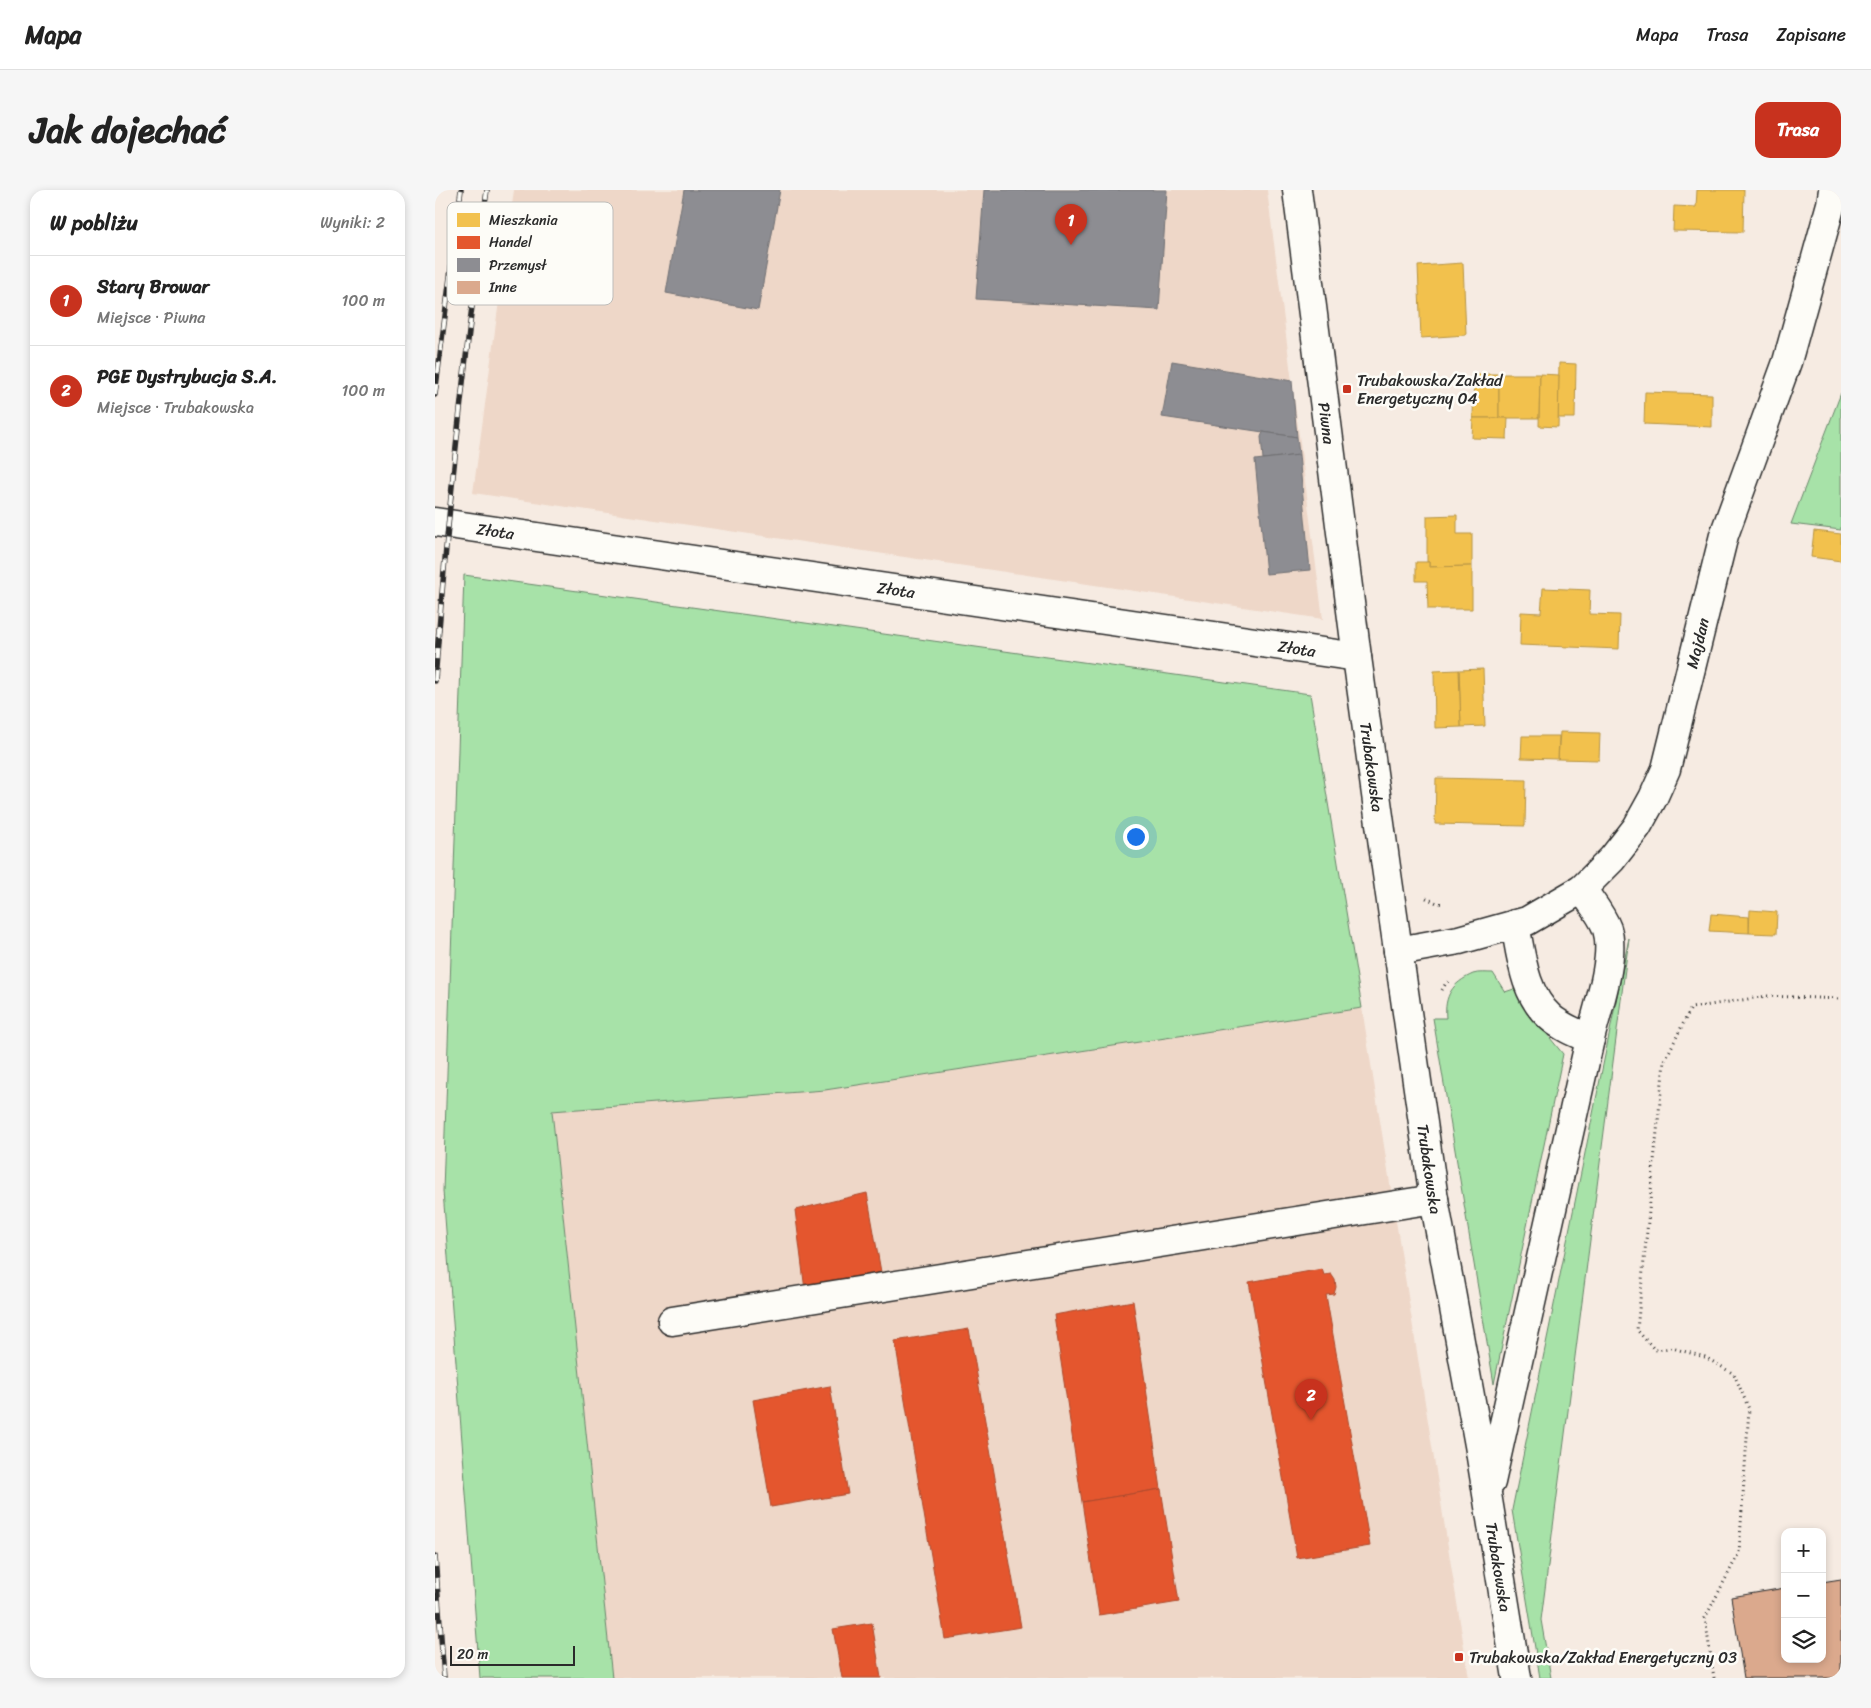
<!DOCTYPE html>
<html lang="pl">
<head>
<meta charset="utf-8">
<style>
  :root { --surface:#fff; --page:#f6f6f6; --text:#222; --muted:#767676; --line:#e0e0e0; --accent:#c8321e }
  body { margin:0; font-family:Sriracha,sans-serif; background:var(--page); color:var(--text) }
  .controls { position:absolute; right:15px; bottom:15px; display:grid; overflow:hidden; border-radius:10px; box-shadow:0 2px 8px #0003 }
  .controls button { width:45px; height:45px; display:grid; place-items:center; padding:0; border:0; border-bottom:1px solid var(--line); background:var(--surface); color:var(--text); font:25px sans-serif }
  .scale { position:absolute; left:15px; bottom:12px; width:125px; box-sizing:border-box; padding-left:5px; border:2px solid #2b2b2b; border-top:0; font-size:14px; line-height:18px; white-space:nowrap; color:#2b2b2b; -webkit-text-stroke:4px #fdfcf7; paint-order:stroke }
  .you { position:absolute; left:700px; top:646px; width:18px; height:18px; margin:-12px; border:4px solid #fff; border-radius:50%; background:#1a73e8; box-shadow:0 0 0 8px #1a73e833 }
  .badge { display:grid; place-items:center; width:32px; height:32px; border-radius:50%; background:var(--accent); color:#fff; font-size:16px; font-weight:700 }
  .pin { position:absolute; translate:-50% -41px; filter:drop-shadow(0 1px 2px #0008) }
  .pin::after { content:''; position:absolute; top:26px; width:18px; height:15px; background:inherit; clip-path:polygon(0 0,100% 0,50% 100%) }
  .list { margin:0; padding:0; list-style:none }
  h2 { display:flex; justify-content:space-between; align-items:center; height:65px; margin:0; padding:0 20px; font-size:21px }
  h2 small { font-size:16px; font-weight:400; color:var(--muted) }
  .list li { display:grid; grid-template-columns:32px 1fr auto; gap:15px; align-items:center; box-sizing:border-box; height:90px; padding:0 20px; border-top:1px solid var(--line) }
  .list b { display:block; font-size:19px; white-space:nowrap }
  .list p { margin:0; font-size:16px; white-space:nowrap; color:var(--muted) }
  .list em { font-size:16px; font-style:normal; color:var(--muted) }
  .icon { flex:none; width:28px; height:28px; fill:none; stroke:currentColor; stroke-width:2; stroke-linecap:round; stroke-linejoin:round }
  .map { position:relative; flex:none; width:1406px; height:1488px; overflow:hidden; border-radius:15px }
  header { display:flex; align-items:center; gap:30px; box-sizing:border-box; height:70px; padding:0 25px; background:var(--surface); border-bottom:1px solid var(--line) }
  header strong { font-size:24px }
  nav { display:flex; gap:28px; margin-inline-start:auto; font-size:18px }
  .intro { display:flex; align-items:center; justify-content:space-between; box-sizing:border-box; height:120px; padding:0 30px }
  h1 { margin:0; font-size:35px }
  .button { padding:12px 22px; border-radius:15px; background:var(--accent); color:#fff; font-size:18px; font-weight:700 }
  main { display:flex; gap:30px; padding:0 30px }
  aside { flex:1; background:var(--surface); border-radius:15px; box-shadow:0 2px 8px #0003 }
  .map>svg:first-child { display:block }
  .built { fill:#eed7c8 }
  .green { fill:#a7e2a8; stroke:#69866a }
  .homes { fill:#f2c14e; stroke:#b69444 }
  .shops { fill:#e4572e; stroke:#ac4a2d }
  .industry { fill:#8d8d92; stroke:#707073 }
  .building { fill:#dba98d; stroke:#2b2b2b }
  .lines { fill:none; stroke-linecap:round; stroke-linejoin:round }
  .minor-casing { stroke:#2b2b2b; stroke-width:31 }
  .path { stroke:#2b2b2b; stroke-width:3; stroke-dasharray:1 4; stroke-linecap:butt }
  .minor { stroke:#fdfcf7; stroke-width:28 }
  .rail-casing { stroke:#2b2b2b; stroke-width:5.5 }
  .rail { stroke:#fdfcf7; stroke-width:4; stroke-dasharray:11; stroke-linecap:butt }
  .poi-dot { fill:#c8321e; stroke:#fdfcf7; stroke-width:2 }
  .labels { text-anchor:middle; stroke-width:5; stroke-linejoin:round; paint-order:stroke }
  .poi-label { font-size:16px; fill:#2b2b2b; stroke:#fdfcf7; text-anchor:start }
  .street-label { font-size:16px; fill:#2b2b2b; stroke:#fdfcf7 }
  .key { fill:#fdfcf7; stroke:#bebdba; stroke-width:1 }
  .key-label { font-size:14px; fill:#2b2b2b }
</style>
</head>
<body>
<header>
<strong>Mapa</strong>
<nav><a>Mapa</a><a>Trasa</a><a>Zapisane</a></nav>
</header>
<div class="intro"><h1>Jak dojechać</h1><a class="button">Trasa</a></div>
<main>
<aside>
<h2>W pobliżu<small>Wyniki: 2</small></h2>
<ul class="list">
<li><span class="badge">1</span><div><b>Stary Browar</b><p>Miejsce · Piwna</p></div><em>100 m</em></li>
<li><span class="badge">2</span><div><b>PGE Dystrybucja S.A.</b><p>Miejsce · Trubakowska</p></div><em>100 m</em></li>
</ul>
</aside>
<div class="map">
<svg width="1406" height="1488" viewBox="0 0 1406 1488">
  <rect width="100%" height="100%" fill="#f6ebe2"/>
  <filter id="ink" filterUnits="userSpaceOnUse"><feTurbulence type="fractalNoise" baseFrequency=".02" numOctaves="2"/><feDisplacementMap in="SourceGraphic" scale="10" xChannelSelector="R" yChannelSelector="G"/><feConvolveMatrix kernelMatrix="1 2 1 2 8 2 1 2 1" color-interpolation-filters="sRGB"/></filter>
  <g filter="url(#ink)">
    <g class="built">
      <polygon points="79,0 832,0 888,429 38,303"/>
      <polygon points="927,818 1034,1488 177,1488 117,921 390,900"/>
    </g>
    <g class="green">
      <polygon points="1406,203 1406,340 1356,334"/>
      <polygon points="29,385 875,504 927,818 390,900 117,921 177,1488 45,1488 8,1001"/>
      <polygon points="1194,748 1106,1430 1116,1488 1105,1488 1077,1320"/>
      <path d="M 1058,783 L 1070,802 L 1079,799 L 1094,822 L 1128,864 L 1059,1194 L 998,828 L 1011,828 C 1009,806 1017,793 1038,784 C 1043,782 1052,783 1058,783 Z"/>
    </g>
    <g class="homes">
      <polygon points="1262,0 1309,0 1308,42 1238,41 1239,16 1261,17"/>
      <polygon points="1028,73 1031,145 986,148 983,76"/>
      <polygon points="1124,173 1141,174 1140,228 1123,228"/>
      <polygon points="1039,184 1064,184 1064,228 1038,228"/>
      <polygon points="1064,184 1105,184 1104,228 1064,228"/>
      <polygon points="1105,184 1124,185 1123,237 1104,236"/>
      <polygon points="1210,202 1277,204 1277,237 1209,234"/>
      <polygon points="1038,228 1073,228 1072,249 1037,248"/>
      <polygon points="1022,325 1022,344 1037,344 1037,376 994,377 994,372 992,372 992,326"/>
      <polygon points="1379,341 1406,344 1406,371 1376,367"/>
      <polygon points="981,372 994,372 994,377 1037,376 1037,419 993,419 992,391 981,391"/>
      <polygon points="1108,398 1155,400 1154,424 1185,425 1184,459 1085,455 1086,422 1106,423"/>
      <polygon points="1048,479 1050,536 1026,537 1024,480"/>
      <polygon points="1024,480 1026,537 1000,538 999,481"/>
      <polygon points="1125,542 1165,543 1164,570 1123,569"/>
      <polygon points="1087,546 1124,546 1123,569 1086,568"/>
      <polygon points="1001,588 1091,590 1090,636 1000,634"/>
      <polygon points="1315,720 1342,722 1341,744 1314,743"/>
      <polygon points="1276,724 1314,727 1314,743 1274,741"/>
    </g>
    <g class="shops">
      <polygon points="432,1003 446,1082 370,1100 360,1020"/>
      <polygon points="887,1079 889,1085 896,1084 900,1090 901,1097 899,1104 891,1105 935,1356 862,1368 814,1092"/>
      <polygon points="698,1111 726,1299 647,1312 619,1125"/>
      <polygon points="534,1139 586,1437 510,1449 460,1151"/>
      <polygon points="395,1196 413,1304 336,1317 318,1210"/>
      <polygon points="726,1299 744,1412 664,1425 647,1312"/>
      <polygon points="437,1433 446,1488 407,1488 398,1439"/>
    </g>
    <g class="industry">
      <polygon points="249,0 345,0 323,120 231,103"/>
      <polygon points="549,0 732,0 724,120 541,109"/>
      <polygon points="737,171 857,191 862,247 727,227"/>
      <polygon points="828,242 862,247 864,265 828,269 826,247"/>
      <polygon points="864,265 875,380 831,384 820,270"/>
    </g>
    <polygon class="building" points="1406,1389 1406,1488 1309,1488 1296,1407 1350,1398 1350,1469 1387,1469 1387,1392"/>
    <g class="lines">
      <g class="minor-casing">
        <g id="minor">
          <path id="s1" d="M 862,0 L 922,467 L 951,677 L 999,1009 L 1044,1255 L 1082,1488"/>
          <path id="s2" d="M 0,332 L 922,467"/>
          <path d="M 1147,699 C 1155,711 1167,725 1172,739 C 1181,767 1162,820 1155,849"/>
          <path id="s3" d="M 963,761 L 1024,750 L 1092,731 L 1147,699 L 1177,669 L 1202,637 L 1218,608 L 1231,579 L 1289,345 L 1352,172 L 1396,14 L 1398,0"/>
          <polyline points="237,1131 999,1009"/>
          <path d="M 1056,1292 L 1155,849 C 1141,843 1126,837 1115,827 C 1089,804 1086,765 1080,734"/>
        </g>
      </g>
      <g class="path">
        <polyline points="991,708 1002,713 1009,714"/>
        <polyline points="1007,800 1011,793 1015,790"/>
        <polyline points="1279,1488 1270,1428 1304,1363 1314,1219 1299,1184 1270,1167 1237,1158 1220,1160 1202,1140 1229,872 1256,818 1332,806 1406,809"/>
      </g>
      <use href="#minor" class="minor"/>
      <g class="rail-casing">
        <g id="rail">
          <polyline points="0,205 26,0"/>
          <path d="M 0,491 C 12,327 30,163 52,0"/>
          <polyline points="0,1366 9,1488"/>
        </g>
      </g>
      <use href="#rail" class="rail"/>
    </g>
  </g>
  <g class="poi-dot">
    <rect x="907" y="194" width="10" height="10" rx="2.5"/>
    <rect x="1019" y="1462" width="10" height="10" rx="2.5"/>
  </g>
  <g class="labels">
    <g class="poi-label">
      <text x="922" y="196">Trubakowska/Zakład<tspan x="922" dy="18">Energetyczny 04</tspan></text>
      <text x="1034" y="1473">Trubakowska/Zakład Energetyczny 03</text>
    </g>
    <g class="street-label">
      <text dy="6" stroke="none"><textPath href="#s1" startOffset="235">Piwna</textPath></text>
      <text dy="6" stroke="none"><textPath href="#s2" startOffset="61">Złota</textPath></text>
      <text dy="6" stroke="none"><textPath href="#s2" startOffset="466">Złota</textPath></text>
      <text dy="6" stroke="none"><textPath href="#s3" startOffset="474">Majdan</textPath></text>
      <text dy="6" stroke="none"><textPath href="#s2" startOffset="871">Złota</textPath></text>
      <text dy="6" stroke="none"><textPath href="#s1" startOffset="582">Trubakowska</textPath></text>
      <text dy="6" stroke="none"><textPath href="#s1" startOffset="988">Trubakowska</textPath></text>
      <text dy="6" stroke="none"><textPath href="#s1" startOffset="1392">Trubakowska</textPath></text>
    </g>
  </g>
  <rect x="12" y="12" width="166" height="103" rx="8" class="key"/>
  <rect x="22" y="23" width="23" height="14" fill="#f2c14e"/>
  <rect x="22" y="46" width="23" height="13" fill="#e4572e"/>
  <rect x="22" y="68" width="23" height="14" fill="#8d8d92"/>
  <rect x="22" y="91" width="23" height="13" fill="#dba98d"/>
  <g class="key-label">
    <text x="54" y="35">Mieszkania</text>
    <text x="54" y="57">Handel</text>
    <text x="54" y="80">Przemysł</text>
    <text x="54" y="102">Inne</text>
  </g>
</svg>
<div class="controls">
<button>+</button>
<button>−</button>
<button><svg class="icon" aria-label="layers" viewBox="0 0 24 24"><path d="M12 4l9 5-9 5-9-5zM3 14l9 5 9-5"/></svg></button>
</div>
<div class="scale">20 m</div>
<div class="you"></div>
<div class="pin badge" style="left:636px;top:55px">1</div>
<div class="pin badge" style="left:876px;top:1230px">2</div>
</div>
</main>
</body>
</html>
